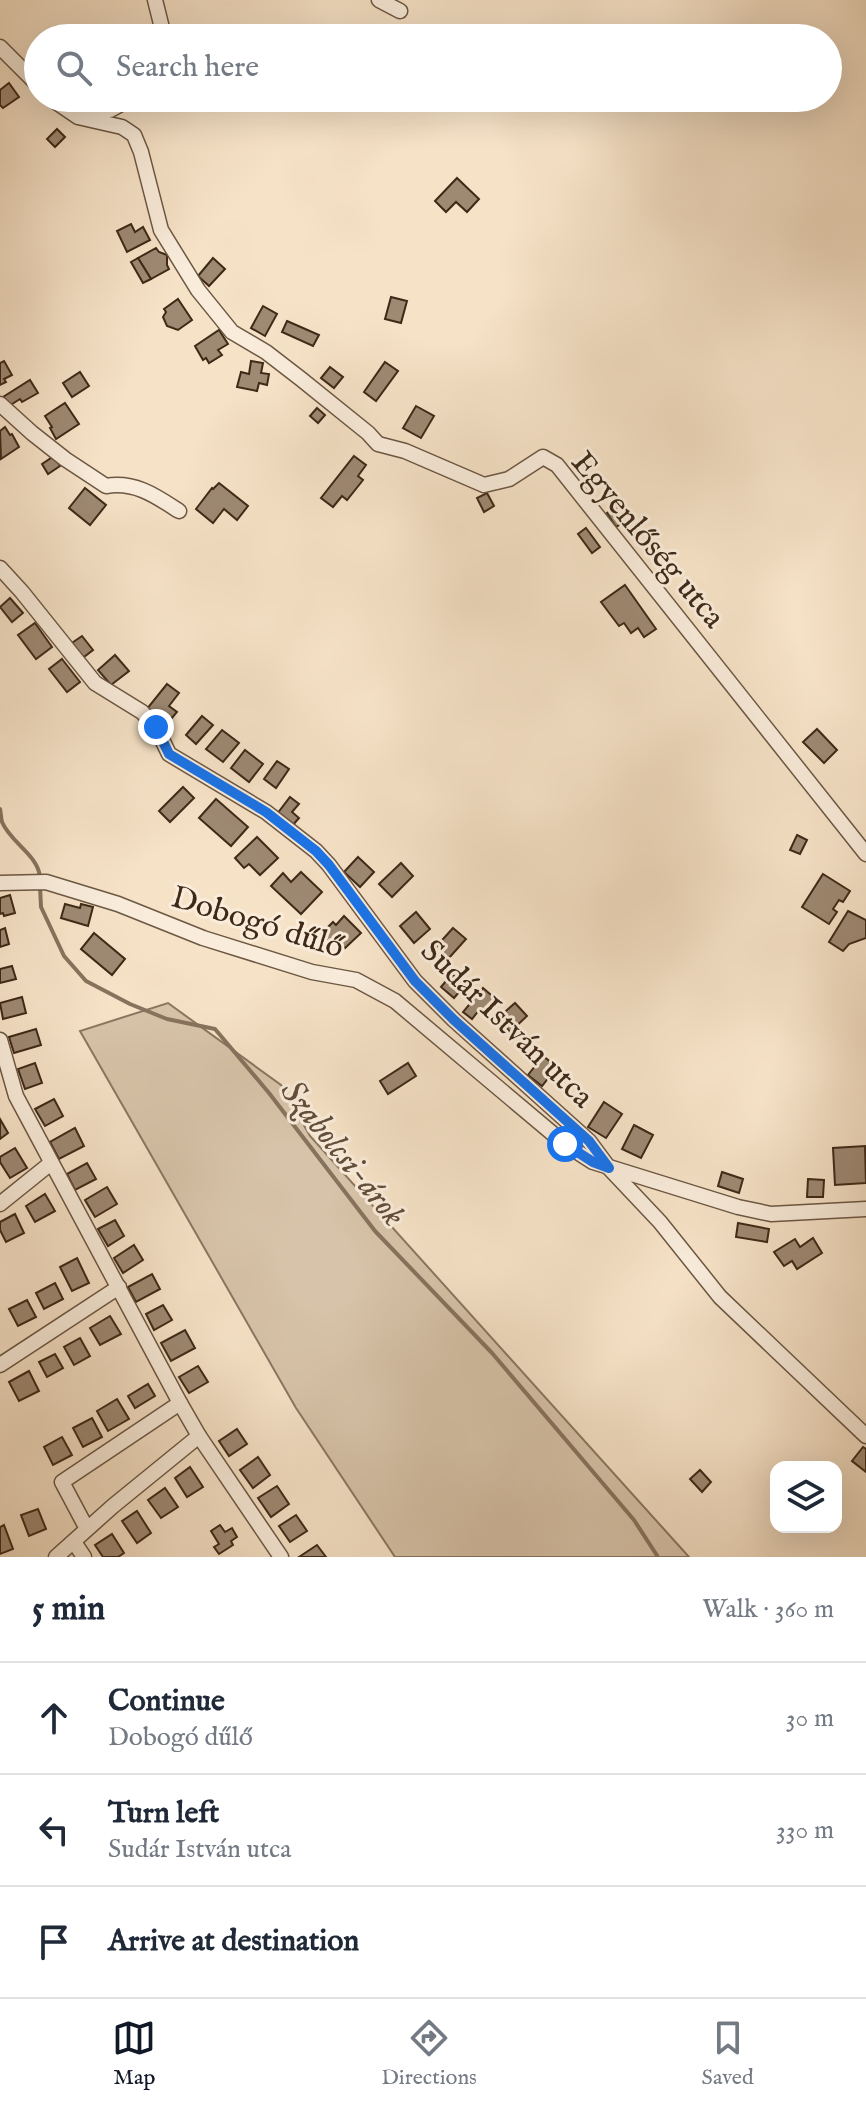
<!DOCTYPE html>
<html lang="en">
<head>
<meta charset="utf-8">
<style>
  :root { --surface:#fff; --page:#f6f6f7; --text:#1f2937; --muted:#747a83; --line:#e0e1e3; --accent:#111827 }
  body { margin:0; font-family:"IM FELL English",serif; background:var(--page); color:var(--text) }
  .controls { position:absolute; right:24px; bottom:24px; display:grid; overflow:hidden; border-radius:16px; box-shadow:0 8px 32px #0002 }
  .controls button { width:72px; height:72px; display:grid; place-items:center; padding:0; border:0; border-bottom:2px solid var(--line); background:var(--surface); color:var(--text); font:40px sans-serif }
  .stop { position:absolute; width:24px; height:24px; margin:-18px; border:6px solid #1a73e8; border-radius:50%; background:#fff }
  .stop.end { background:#1a73e8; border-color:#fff; box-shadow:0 2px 8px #0008 }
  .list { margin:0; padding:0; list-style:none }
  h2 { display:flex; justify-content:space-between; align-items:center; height:104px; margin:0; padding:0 32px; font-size:34px }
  h2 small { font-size:26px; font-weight:400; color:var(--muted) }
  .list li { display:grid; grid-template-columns:52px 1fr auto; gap:24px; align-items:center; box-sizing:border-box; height:112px; padding:0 32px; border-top:2px solid var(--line) }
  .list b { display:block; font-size:30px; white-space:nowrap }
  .list p { margin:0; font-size:26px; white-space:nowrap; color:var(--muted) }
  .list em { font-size:26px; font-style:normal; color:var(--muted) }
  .icon { flex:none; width:44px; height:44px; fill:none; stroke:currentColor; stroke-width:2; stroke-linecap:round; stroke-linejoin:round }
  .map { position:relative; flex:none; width:866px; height:1557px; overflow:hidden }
  .search { position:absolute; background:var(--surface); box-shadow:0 8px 32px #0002; left:24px; right:24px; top:24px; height:88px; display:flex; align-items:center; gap:20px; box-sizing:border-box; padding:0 28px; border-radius:44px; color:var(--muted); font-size:30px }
  .sheet { height:440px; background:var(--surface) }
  nav { display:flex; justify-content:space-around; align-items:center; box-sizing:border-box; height:112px; border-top:2px solid var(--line); background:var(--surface); font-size:22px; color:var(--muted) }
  nav a { display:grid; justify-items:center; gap:4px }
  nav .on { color:var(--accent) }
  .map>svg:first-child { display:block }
  .green { fill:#d7c3a9; stroke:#8a7660; stroke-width:2 }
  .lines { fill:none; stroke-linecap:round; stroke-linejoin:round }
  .stream { stroke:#87725d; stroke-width:4 }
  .building { fill:#9e8973; stroke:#3e2917; stroke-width:2 }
  .minor-casing { stroke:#6c5743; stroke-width:17 }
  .minor { stroke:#f9ecdb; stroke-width:14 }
  .route { stroke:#1a73e8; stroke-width:10 }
  .labels { text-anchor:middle; stroke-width:6; stroke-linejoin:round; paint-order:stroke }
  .street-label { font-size:32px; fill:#3e2917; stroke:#f9ecdb }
  .water-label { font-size:34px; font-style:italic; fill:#624e3a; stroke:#f9ecdb }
</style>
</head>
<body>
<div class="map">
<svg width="866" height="1557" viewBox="0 0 866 1557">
  <rect width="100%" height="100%" fill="#f6e2c7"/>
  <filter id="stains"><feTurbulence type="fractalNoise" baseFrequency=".0025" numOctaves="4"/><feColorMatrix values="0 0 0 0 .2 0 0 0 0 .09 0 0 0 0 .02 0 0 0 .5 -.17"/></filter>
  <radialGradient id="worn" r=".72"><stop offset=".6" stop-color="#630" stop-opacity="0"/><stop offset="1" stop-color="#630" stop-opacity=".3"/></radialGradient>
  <polygon class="green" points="168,1003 281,1085 310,1136 689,1557 395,1557 296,1408 80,1031"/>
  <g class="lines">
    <g class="stream">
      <path d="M 0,809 C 1,814 1,818 2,822 C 11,843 38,855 40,877"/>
      <polyline points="40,886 41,907 64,956 86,981 130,1004 167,1019 215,1029 269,1093 375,1231 492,1353 634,1520 658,1557"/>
    </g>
  </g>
  <g class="building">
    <polygon points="9,83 19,97 3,108 0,105 0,90"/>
    <polygon points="57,129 65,137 55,147 47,139"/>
    <polygon points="457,178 479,199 467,212 456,202 446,212 435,201"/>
    <polygon points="131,224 135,232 143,227 150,240 127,252 117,231"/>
    <polygon points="156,248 159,252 167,255 167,265 169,269 151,279 138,258"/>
    <polygon points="138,258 151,279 143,283 131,262"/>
    <polygon points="213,258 225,269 209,286 198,276"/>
    <polygon points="391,297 407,301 401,323 385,319"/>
    <polygon points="178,299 192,320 178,330 167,326 163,317 166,312 164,309"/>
    <polygon points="263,306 277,314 265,336 251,328"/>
    <polygon points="287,321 319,335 313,346 282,332"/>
    <polygon points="219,330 228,344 218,350 222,355 209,363 206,358 203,360 195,346"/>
    <polygon points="4,361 12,375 4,379 6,382 0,385 0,363"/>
    <polygon points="251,361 263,363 261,373 269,374 267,385 259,383 257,391 237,387 241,372 249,374"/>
    <polygon points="385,362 398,371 376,401 364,392"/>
    <polygon points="330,367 343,377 334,388 321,378"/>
    <polygon points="80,372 89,386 72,397 63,383"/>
    <polygon points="30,380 38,393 22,402 20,399 9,406 3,397"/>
    <polygon points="65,403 79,424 56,439 50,428 52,427 45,416"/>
    <polygon points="416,406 434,416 421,438 403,428"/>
    <polygon points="317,408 325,415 318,423 310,416"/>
    <polygon points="5,427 10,435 12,434 19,447 1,459 0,431"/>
    <polygon points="54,456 60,466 48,474 42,464"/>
    <polygon points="354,456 366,465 358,476 363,480 347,500 342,496 333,507 321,498"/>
    <polygon points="219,483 248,506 237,520 224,509 213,523 196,509 212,488 213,489"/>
    <polygon points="85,488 106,505 90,525 69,508"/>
    <polygon points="487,493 494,506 484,512 477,498"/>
    <polygon points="616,507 625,521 616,527 607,513"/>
    <polygon points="586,528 600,547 592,553 578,534"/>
    <polygon points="625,585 656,629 644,637 638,628 631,633 624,623 619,626 601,602"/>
    <polygon points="10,598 23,613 12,622 0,607"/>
    <polygon points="35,623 52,647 36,659 18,635"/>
    <polygon points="82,636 93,650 80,660 69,645"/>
    <polygon points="115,655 129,671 111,685 98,670"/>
    <polygon points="62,659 80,682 67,692 49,669"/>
    <polygon points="167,684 179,693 169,706 177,712 165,726 146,710"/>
    <polygon points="202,716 213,725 196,744 186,735"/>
    <polygon points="817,729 837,750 824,763 803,742"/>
    <polygon points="222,730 239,743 223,762 206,749"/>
    <polygon points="245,750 263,764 249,782 231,768"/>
    <polygon points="277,761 289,769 276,788 264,779"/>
    <polygon points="183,787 194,798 170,822 159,811"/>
    <polygon points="290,797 299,804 292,812 299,818 292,826 277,814"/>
    <polygon points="216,799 248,827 231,846 199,818"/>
    <polygon points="797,835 807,840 800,854 790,850"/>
    <polygon points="257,837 278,858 260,875 249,864 244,868 235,858"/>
    <polygon points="358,857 374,872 360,887 344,872"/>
    <polygon points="401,863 413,876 392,897 379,884"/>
    <polygon points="301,872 322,892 301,914 271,886 283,873 291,882"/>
    <polygon points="823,874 850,891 843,902 839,900 833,909 837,912 829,924 802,907"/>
    <polygon points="10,895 15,913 4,916 3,913 0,914 0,898"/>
    <polygon points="65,904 80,908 81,904 93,907 88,926 61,918"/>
    <polygon points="848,911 866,920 866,938 849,944 843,951 829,942"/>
    <polygon points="416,912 430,929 414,943 400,926"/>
    <polygon points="344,916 361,933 345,948 334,937 329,942 321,934 333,922 336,925"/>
    <polygon points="5,928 9,944 0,947 0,930"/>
    <polygon points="453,928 466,939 448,959 435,948"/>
    <polygon points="94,933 125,959 112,975 81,949"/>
    <polygon points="12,966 16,979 0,983 0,969"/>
    <polygon points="452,974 465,985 454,998 441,987"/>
    <polygon points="483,988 497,1000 486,1013 480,1009 472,1019 463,1012"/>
    <polygon points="22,997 26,1013 3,1019 0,1003"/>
    <polygon points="515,1003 527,1016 510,1032 498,1018"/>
    <polygon points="36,1029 41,1045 14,1053 9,1037"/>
    <polygon points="543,1056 557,1067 542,1086 528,1075"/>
    <polygon points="35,1063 42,1083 25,1089 18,1069"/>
    <polygon points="408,1063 416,1076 388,1094 380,1081"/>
    <polygon points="54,1099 63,1116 45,1126 35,1109"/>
    <polygon points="604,1102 622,1114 606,1138 588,1127"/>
    <polygon points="0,1119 8,1133 0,1139"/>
    <polygon points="634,1125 653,1135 641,1158 622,1149"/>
    <polygon points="75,1128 84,1146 59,1159 50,1142"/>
    <polygon points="865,1146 866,1183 835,1185 833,1148"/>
    <polygon points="15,1148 27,1168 10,1178 0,1162 0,1157"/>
    <polygon points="87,1163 96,1179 75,1190 67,1174"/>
    <polygon points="722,1172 743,1179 739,1193 718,1186"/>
    <polygon points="808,1179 824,1180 823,1197 807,1197"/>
    <polygon points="107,1187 117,1204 95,1217 85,1200"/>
    <polygon points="45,1194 55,1211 35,1222 26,1206"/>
    <polygon points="15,1214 24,1233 6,1242 0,1230 0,1222"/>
    <polygon points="115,1220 124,1236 108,1246 98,1229"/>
    <polygon points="738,1223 769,1229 767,1242 736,1237"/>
    <polygon points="813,1238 822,1253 797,1269 792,1261 784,1266 774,1252 795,1239 800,1247"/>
    <polygon points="134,1245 143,1260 123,1273 114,1258"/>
    <polygon points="77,1258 89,1283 72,1291 60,1267"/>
    <polygon points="152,1274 160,1289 136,1302 128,1287"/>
    <polygon points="55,1283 63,1299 44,1309 36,1293"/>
    <polygon points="27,1300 36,1317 18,1326 9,1309"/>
    <polygon points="163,1305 172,1320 154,1330 146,1314"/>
    <polygon points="110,1316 121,1334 100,1345 90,1328"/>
    <polygon points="185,1330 195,1348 171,1361 161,1343"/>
    <polygon points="80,1338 90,1356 74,1365 64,1347"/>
    <polygon points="55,1354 63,1368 47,1377 39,1362"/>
    <polygon points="198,1366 208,1382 189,1393 179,1377"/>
    <polygon points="29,1371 39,1391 19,1401 9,1382"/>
    <polygon points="148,1384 155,1396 135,1408 128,1396"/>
    <polygon points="117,1399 129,1419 108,1431 97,1411"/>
    <polygon points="92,1418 102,1437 83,1447 73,1428"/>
    <polygon points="237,1429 247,1444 229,1456 219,1441"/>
    <polygon points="62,1437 72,1455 53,1465 44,1447"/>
    <polygon points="863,1447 866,1449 866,1472 852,1461"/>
    <polygon points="258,1457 270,1475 253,1488 240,1470"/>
    <polygon points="190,1467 203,1487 187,1497 175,1478"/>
    <polygon points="700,1470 711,1482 702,1492 690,1479"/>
    <polygon points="277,1486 289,1504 271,1517 258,1498"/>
    <polygon points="165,1488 178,1507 161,1518 148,1500"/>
    <polygon points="38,1509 46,1529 29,1536 21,1515"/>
    <polygon points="137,1511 151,1533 137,1543 122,1521"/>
    <polygon points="296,1515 307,1531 290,1542 279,1526"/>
    <polygon points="4,1525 13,1549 0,1554 0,1527"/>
    <polygon points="220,1525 225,1532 232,1528 237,1537 231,1541 233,1545 219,1554 214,1547 219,1544 211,1531"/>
    <polygon points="112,1534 124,1553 118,1557 103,1557 95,1545"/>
    <polygon points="317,1545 326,1557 299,1557"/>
  </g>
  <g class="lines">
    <g class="minor-casing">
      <g id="minor">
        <polyline points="155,0 163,32 162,38"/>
        <polyline points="379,0 400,11"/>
        <polyline points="0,47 38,85"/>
        <polyline points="50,98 78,117 122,127 134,135 141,152 161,230 198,290 232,332 266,352 301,379 368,433 378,444 405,451 484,485 509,479 543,457 557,465 866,854"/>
        <polyline points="83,116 110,110 132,98"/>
        <path d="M 0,404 L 32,433 L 65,459 L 106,486 C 135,481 156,496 179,511"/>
        <polyline points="0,568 22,592 95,683 142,712 156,727 169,754 266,812 316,851 329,865 415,981 454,1020 589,1141 609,1168 660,1222 720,1297 866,1436"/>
        <polyline points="0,883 46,882 118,904 203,938 312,972 356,980 395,1001 565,1144 593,1162 738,1207 771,1214 866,1209"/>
        <polyline points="0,1040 16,1096 180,1403"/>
        <polyline points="0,1204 51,1163"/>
        <polyline points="0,1365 119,1287"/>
        <polyline points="199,1436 281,1557"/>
        <polyline points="74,1542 84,1557"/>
        <polyline points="56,1557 113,1506 199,1436 180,1403 62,1482 87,1529"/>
      </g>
    </g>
    <use href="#minor" class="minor"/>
  </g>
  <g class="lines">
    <polyline class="route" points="156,727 169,754 266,812 316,851 329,865 415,981 454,1020 589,1141 609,1168 593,1162 565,1144"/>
  </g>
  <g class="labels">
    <g class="street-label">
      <text transform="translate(649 539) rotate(50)" y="11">Egyenlőség utca</text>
      <text transform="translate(258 921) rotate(17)" y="11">Dobogó dűlő</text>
      <text transform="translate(508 1023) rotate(44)" y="11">Sudár István utca</text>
    </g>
    <g class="water-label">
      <text transform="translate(344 1152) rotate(51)" y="12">Szabolcsi-árok</text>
    </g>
  </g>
  <rect width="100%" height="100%" filter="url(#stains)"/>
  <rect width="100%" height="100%" fill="url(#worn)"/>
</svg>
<div class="controls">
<button><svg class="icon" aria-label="layers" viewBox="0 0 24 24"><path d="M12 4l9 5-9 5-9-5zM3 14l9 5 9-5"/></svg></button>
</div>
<div class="stop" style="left:565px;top:1144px"></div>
<div class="stop end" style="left:156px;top:727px"></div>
<div class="search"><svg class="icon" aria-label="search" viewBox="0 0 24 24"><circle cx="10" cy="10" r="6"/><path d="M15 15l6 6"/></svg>Search here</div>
</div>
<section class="sheet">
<h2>5 min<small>Walk · 360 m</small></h2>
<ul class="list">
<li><svg class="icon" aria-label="ahead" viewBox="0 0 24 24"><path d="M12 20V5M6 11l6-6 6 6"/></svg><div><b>Continue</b><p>Dobogó dűlő</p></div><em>30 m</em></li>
<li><svg class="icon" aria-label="left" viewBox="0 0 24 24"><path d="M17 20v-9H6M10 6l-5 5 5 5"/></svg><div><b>Turn left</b><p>Sudár István utca</p></div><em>330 m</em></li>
<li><svg class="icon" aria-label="arrive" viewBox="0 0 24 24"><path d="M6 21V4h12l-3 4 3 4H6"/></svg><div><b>Arrive at destination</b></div></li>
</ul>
</section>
<nav>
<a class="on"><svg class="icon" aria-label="map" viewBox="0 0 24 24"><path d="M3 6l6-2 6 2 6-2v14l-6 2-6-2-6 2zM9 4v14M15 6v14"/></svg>Map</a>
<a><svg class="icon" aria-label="directions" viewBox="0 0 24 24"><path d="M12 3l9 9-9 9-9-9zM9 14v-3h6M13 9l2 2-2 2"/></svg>Directions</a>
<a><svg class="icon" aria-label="saved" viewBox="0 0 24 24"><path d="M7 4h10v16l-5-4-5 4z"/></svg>Saved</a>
</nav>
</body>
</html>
